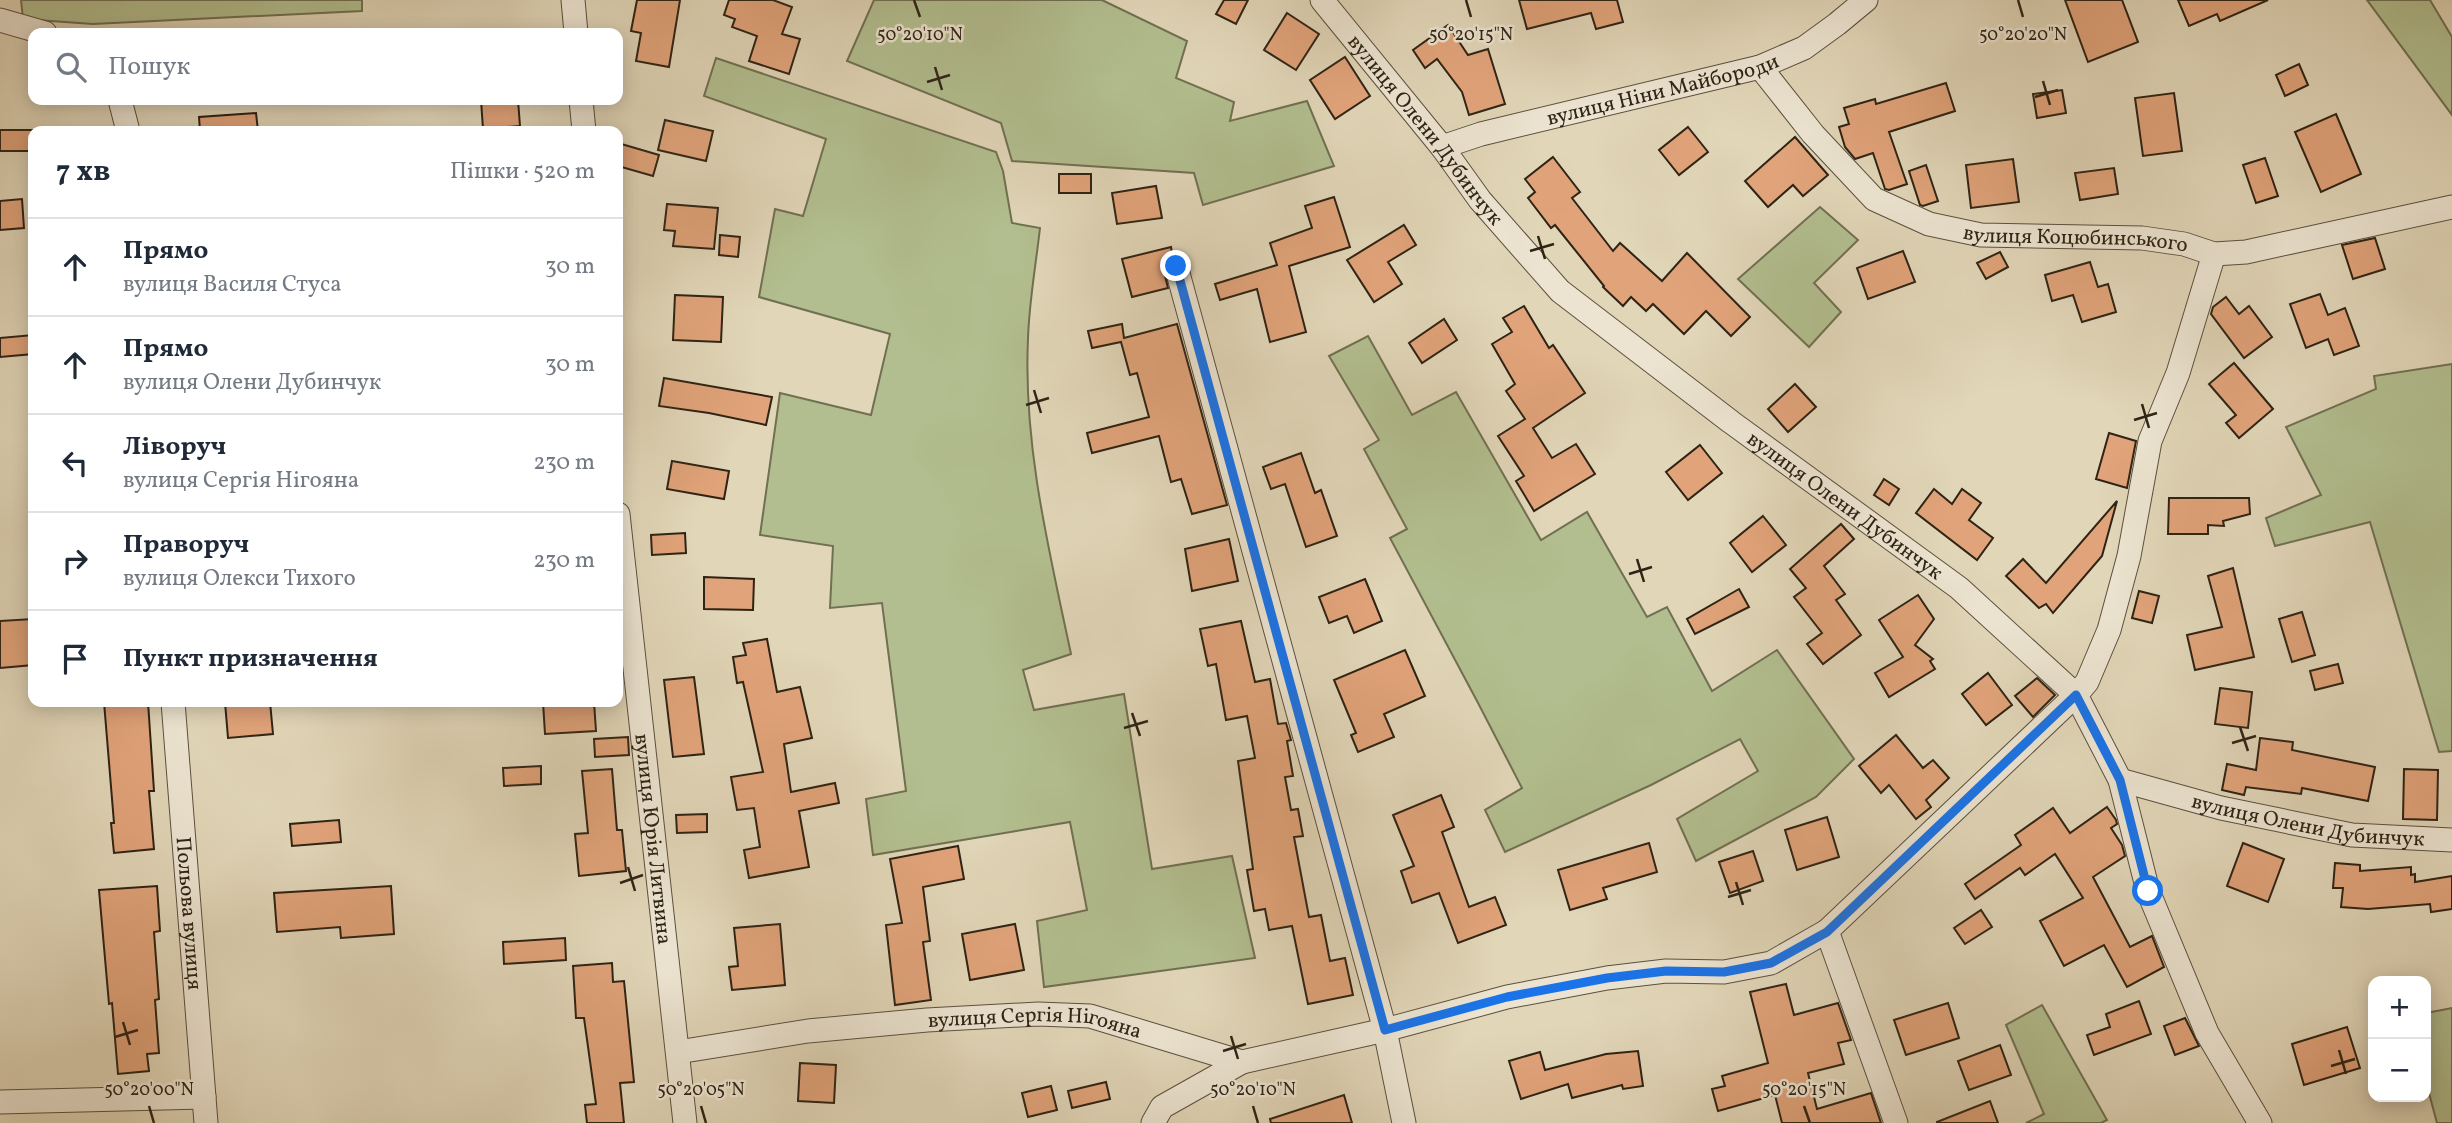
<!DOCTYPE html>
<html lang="uk">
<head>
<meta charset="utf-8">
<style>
  :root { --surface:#fff; --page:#f2f2f3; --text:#1f2937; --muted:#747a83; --line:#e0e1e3 }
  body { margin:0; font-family:Vollkorn,serif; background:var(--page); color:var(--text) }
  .controls { position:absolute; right:21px; bottom:21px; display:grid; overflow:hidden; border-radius:14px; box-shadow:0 4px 18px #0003 }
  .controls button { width:63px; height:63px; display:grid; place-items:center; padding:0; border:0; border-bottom:2px solid var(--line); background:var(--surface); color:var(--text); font:35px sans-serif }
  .stop { position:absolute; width:21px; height:21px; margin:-16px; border:5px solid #1a73e8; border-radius:50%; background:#fff }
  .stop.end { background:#1a73e8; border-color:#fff; box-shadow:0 2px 7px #0008 }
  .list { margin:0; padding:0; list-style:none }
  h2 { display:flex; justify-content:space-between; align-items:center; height:91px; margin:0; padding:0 28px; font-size:30px }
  h2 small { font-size:23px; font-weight:400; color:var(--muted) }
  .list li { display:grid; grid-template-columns:46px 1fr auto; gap:21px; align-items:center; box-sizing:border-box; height:98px; padding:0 28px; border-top:2px solid var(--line) }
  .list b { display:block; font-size:26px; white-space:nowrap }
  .list p { margin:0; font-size:23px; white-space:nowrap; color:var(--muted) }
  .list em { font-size:23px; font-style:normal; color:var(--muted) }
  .icon { flex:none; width:38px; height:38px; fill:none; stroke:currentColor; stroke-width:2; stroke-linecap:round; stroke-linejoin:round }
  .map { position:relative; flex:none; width:2452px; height:1123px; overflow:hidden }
  .search { position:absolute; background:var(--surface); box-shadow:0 4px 18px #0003; left:28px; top:28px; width:595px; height:77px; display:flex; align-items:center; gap:18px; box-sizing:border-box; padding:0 24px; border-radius:14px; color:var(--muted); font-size:26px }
  .panel { position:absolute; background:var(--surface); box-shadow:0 4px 18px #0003; left:28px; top:126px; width:595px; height:581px; border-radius:14px }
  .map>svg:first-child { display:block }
  .green { fill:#b2be8f; stroke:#707052; stroke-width:2 }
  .building { fill:#e1a37a; stroke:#2e2315; stroke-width:2 }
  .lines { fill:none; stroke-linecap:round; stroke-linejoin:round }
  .minor-casing { stroke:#5b503e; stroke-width:25 }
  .minor { stroke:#ece4d1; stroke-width:23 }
  .route { stroke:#1a73e8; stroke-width:9 }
  .ticks { fill:none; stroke:#2e2315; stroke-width:2.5 }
  .labels { text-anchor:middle; stroke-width:5; stroke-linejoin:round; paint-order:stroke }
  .street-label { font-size:21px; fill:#2e2315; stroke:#ece4d1 }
  .ticks-label { font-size:18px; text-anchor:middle; fill:#2e2315; stroke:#ece4d1; stroke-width:5; stroke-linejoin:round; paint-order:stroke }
</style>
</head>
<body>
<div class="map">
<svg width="2452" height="1123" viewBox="0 0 2452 1123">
  <rect width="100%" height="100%" fill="#e1d6b8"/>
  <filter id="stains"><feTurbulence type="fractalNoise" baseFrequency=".00286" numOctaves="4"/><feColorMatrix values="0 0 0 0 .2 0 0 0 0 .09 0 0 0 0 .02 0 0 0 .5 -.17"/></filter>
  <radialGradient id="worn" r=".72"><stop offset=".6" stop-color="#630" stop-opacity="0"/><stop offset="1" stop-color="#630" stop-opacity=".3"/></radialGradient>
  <g class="green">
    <polygon points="21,0 362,0 362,11 93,24 23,19"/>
    <polygon points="874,0 1102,0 1187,41 1176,78 1234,102 1230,121 1307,101 1334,166 1203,205 1194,173 1012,161 1001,123 847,61"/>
    <polygon points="2367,0 2430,0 2452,37 2452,115"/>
    <path d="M 716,58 L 996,152 L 1003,171 L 1012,223 L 1040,228 C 1036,264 1029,302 1028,339 C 1023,445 1049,550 1071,654 L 1023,670 L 1034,710 L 1124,694 L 1152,869 L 1232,856 L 1255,958 L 1044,987 L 1037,921 L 1087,910 L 1070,822 L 873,855 L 866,799 L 906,791 L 882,603 L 830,608 L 833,546 L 760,535 L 780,393 L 871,415 L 890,334 L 759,297 L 775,209 L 803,216 L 826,139 L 704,96 Z"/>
    <polygon points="1820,207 1858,240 1814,283 1841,312 1809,347 1738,279"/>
    <polygon points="1368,336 1412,415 1456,392 1541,540 1587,512 1647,617 1667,607 1712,691 1777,650 1854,759 1816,797 1696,861 1677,819 1758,771 1740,739 1651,785 1505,852 1485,810 1522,788 1477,701 1390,538 1407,529 1364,449 1379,440 1329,356"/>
    <polygon points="2452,364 2452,751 2439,752 2370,522 2275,546 2266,518 2321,495 2286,427 2376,389 2374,376"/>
    <polygon points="2042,1005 2107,1120 2101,1123 2026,1123 2044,1114 2006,1025"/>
    <polygon points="2452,1008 2452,1123 2437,1123 2426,1082 2426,1013"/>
  </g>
  <g class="building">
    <polygon points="637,0 680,0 669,67 636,61 641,33 631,31"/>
    <polygon points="729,0 773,0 792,7 782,34 800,39 789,74 749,61 757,36 732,27 735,19 724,15"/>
    <polygon points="1224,0 1248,0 1236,24 1216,14"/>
    <polygon points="1519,0 1617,0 1623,22 1596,29 1591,13 1527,29"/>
    <polygon points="2065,0 2122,0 2138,42 2088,62"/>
    <polygon points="2178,0 2268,0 2220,21 2217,14 2189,26"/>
    <polygon points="1287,13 1319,34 1296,70 1264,50"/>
    <polygon points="1448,25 1468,55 1488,49 1505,104 1469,115 1462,92 1437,59 1425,68 1413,50"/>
    <polygon points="1345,57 1370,96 1335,119 1310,80"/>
    <polygon points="2299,64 2308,85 2285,96 2276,75"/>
    <polygon points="1946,83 1955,111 1889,132 1907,184 1889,190 1885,189 1873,153 1855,159 1845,147 1839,127 1849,124 1844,108 1875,99 1876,104"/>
    <polygon points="2062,90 2066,113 2037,118 2033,94"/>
    <polygon points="2174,93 2182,151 2143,156 2135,98"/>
    <polygon points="481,100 518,100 520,126 483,129"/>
    <polygon points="256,113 258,131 200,131 199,117"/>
    <polygon points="2336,114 2361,174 2321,192 2295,132"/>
    <polygon points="665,120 713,131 706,161 658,150"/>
    <polygon points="1688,127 1708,152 1679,175 1659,150"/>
    <rect x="0" y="130" width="33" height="21"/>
    <polygon points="1795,137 1828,175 1803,196 1793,185 1768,207 1745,181"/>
    <polygon points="618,143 659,155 653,176 618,166"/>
    <polygon points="1553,157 1580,192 1572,198 1613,251 1620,243 1662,281 1687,253 1750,317 1731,336 1706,311 1684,334 1653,304 1646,311 1631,297 1623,306 1603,287 1604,286 1555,225 1551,228 1528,198 1535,192 1525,179"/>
    <polygon points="2265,158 2278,196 2256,203 2243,165"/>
    <polygon points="2013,159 2019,202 1971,208 1966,165"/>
    <polygon points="1926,165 1938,201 1923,206 1920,205 1909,171"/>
    <polygon points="2114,168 2118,194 2080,200 2075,173"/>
    <rect x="1059" y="174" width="32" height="19"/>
    <polygon points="1156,186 1162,218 1117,224 1112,193"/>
    <polygon points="1334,197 1350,247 1289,266 1306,332 1270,342 1257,289 1220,300 1215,284 1277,265 1270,243 1312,228 1305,206"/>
    <polygon points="22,199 24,228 0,230 0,201"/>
    <polygon points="667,204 718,208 714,249 673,246 675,231 664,230"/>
    <polygon points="1404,225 1416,245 1388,262 1402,284 1374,302 1347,260"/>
    <polygon points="720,235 740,237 738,257 719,255"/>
    <polygon points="2375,238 2385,269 2353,279 2342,245"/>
    <polygon points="1171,247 1172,253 1166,257 1162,263 1168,288 1132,297 1122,259"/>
    <polygon points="1903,251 1915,282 1868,299 1857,268"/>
    <polygon points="2000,252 2008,267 1986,279 1977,263"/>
    <polygon points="2090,262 2098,287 2108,284 2116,312 2082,322 2073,295 2052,301 2045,275"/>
    <polygon points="2320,294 2328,315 2345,308 2359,346 2334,355 2328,339 2306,348 2290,304"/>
    <polygon points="675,295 723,297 721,342 673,340"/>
    <polygon points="2226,297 2239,314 2249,306 2272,337 2244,358 2211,314 2213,307"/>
    <polygon points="1524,306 1549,348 1553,345 1585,393 1533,428 1552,458 1576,444 1595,474 1534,511 1516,481 1524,476 1498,436 1525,419 1506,391 1515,384 1492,344 1512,332 1503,318"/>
    <polygon points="1444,319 1457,340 1422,363 1409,343"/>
    <polygon points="1122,324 1124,338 1177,324 1227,505 1192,514 1181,479 1171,482 1159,436 1092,453 1087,433 1149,417 1137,373 1130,375 1121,342 1092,348 1088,331"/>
    <polygon points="33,335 33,354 0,357 0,338"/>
    <polygon points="2234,363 2273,409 2239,438 2226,423 2236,415 2209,384"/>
    <polygon points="664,378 772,397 766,425 709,413 659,406"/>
    <polygon points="1795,384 1816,407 1788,432 1768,409"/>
    <polygon points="2109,433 2136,441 2127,488 2096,479"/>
    <polygon points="1700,445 1722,473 1688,500 1666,472"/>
    <polygon points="1301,453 1315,493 1321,490 1337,536 1306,547 1285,484 1271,489 1263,467"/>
    <polygon points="672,461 729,471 724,499 667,489"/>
    <polygon points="1884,479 1899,489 1889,505 1874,495"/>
    <polygon points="1934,489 1952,504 1962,489 1981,503 1969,520 1993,538 1977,560 1916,513"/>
    <polygon points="2169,498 2249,498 2250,514 2223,521 2224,526 2208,525 2208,534 2168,534"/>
    <polygon points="2117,501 2102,556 2053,613 2046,604 2039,608 2006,576 2023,559 2046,583"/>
    <polygon points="1763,516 1786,545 1752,572 1730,543"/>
    <polygon points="1841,524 1854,539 1824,566 1845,594 1836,600 1861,635 1823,664 1807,644 1822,633 1794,597 1806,588 1790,569"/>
    <polygon points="685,533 686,553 652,555 651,535"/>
    <polygon points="1229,539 1238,581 1192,591 1185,549"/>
    <polygon points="2233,568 2254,657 2195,670 2187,635 2222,627 2208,576"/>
    <polygon points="704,577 754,579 753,610 704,609"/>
    <polygon points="1365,579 1382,621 1354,633 1347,616 1329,623 1319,597"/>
    <polygon points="1739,589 1749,607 1695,634 1687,619"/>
    <polygon points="2139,591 2159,596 2152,623 2132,618"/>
    <polygon points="1918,595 1934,619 1915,645 1933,659 1930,661 1935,669 1889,697 1875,673 1903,657 1879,620"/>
    <polygon points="2302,612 2315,655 2292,662 2279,619"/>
    <polygon points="33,619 33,665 0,668 0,621"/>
    <polygon points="1241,621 1255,682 1270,679 1278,724 1286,723 1291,740 1287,741 1293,776 1285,777 1291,810 1298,809 1303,836 1294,837 1309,917 1321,915 1330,961 1345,958 1353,995 1308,1004 1292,926 1269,930 1265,909 1254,911 1247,870 1253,869 1238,761 1255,758 1247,716 1226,720 1216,664 1208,666 1200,629"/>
    <polygon points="767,639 777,692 800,687 812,738 784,744 791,792 835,783 839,803 799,811 809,867 749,878 744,850 760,847 754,808 737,810 731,777 763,772 743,682 737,683 733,657 746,655 743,643"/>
    <polygon points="1405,650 1425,696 1384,714 1394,737 1358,752 1351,735 1356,733 1334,680"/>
    <polygon points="2338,664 2343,683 2315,690 2310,671"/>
    <polygon points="1988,673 2012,705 1986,725 1962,694"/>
    <polygon points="694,677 704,754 673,757 664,680"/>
    <polygon points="2037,678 2055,695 2033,717 2015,696"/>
    <polygon points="2220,688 2252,692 2248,728 2215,724"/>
    <polygon points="104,702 148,702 154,791 149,791 154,849 114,853 111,823 114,823"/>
    <polygon points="225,702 270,702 273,734 228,738"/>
    <polygon points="543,702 594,702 596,731 545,734"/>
    <polygon points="1896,735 1923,768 1933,760 1949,778 1926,800 1931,807 1916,819 1889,785 1881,793 1859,766"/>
    <polygon points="628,737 629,755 595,757 594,739"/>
    <polygon points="2260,738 2293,742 2292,750 2375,767 2368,801 2302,788 2301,794 2246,787 2244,795 2222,790 2227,764 2256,770"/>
    <polygon points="541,766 541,784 504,786 503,768"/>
    <polygon points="612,769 617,830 622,830 626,871 579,876 575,834 588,833 582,771"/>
    <polygon points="2404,769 2438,770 2437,820 2403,819"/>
    <polygon points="1441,795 1454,827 1442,832 1469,907 1495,897 1506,925 1458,943 1439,893 1412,903 1401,871 1414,866 1393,815"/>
    <polygon points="2107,807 2116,820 2117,824 2111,828 2122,845 2125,856 2093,877 2130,947 2152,936 2164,967 2127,987 2104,945 2064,966 2040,921 2083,898 2055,854 2025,875 2020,868 1975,899 1965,884 2021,845 2015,835 2053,808 2070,833"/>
    <polygon points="707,814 707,832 677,833 676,815"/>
    <polygon points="1827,817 1839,857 1797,870 1785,830"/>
    <polygon points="339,820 341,842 292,846 290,824"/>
    <polygon points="1649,843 1657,872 1603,888 1607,899 1570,910 1558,870"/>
    <polygon points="2243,843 2284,859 2268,902 2227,886"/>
    <polygon points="958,846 964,879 923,887 930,941 923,942 931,1000 895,1005 886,925 902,923 890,859"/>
    <polygon points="1753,851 1763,881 1730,893 1719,862"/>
    <polygon points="2335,863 2360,865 2360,871 2411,867 2411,875 2415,874 2415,882 2452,876 2452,909 2431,912 2430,904 2368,909 2341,907 2343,888 2333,888"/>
    <polygon points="157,886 160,931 154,932 159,999 155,1000 159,1053 147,1054 149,1071 118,1074 112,1003 109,1004 99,890"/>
    <polygon points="391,886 394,934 341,938 340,927 277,932 274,893"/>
    <polygon points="1981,910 1992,927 1965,944 1954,928"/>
    <polygon points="780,924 785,985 732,990 729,967 738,966 734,928"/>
    <polygon points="1015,924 1024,970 970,980 962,934"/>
    <polygon points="565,938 566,960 504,964 503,942"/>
    <polygon points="612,963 613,982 624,981 634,1082 620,1083 624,1123 587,1123 585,1105 596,1104 584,1018 576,1018 573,966"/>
    <polygon points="1786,984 1794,1015 1838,1003 1851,1040 1838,1043 1844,1064 1808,1073 1817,1109 1871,1093 1881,1123 1782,1123 1775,1095 1718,1111 1712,1089 1725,1086 1722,1076 1768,1063 1750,992"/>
    <polygon points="2139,1001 2151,1034 2094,1055 2087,1035 2110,1027 2106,1014"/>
    <polygon points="1948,1003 1959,1038 1906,1055 1894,1020"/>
    <polygon points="2185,1018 2199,1046 2175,1055 2164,1026"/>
    <polygon points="2347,1027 2360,1068 2304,1085 2292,1044"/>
    <polygon points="2000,1045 2011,1075 1969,1090 1958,1061"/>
    <polygon points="1638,1051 1643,1086 1623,1089 1622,1085 1572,1098 1568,1084 1521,1099 1509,1061 1540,1052 1545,1070 1606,1054"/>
    <polygon points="800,1063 836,1065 834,1103 798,1101"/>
    <polygon points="1106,1082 1110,1099 1072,1108 1068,1091"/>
    <polygon points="1051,1086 1057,1110 1028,1117 1022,1093"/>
    <polygon points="1344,1095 1352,1123 1271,1123 1270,1119"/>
    <polygon points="1990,1101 1998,1123 1937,1123 1937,1122"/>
  </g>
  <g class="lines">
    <g class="minor-casing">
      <g id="minor">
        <polyline points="573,0 576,33"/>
        <path id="s1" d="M 1322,0 L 1442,147 L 1480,200 L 1560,291 L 1731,422 L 1959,588 L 2076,695 L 2120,780 L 2221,808 L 2352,835 L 2452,840"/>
        <polyline points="0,20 45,33"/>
        <path id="s2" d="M 1760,67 L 1813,134 L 1874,199 L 1929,224 L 1981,235 L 2142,238 L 2184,244 L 2214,254 L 2246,252 L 2452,207"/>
        <polyline points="120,100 128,131"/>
        <polyline points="581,100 584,131"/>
        <path id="s3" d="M 1442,147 L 1481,134 L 1760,67 L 1804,48 L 1837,24 L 1866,0"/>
        <polyline points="1176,266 1385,1030 1404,1123"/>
        <path id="s4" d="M 618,514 L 685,1123"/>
        <path id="s5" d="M 173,702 L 206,1123"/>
        <polyline points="2120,780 2148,891 2207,1033 2260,1123"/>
        <polyline points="1827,931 1896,1123"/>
        <path id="s6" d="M 678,1052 L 808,1031 L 927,1020 L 1038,1014 L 1090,1016 L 1242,1062 L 1385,1030 L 1507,997 L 1607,978 L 1666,971 L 1724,972 L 1771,963 L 1827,931 L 2076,695 L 2087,682 L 2109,630 L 2129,556 L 2150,441 L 2178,373 L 2214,254"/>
        <polyline points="0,1102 204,1097"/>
        <polyline points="1153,1123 1162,1107 1242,1062"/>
      </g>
    </g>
    <use href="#minor" class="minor"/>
  </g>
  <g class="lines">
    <polyline class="route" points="1176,266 1385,1030 1507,997 1607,978 1666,971 1724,972 1771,963 1827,932 2076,695 2120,780 2148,891"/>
  </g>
  <path class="ticks" d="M 914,0 L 920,17M 1466,0 L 1471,17M 2018,0 L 2023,17M 935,67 L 942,90M 2043,81 L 2050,105M 927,82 L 950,75M 2035,97 L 2058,90M 1538,236 L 1545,259M 1530,251 L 1554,244M 1034,390 L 1041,413M 2142,404 L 2149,428M 1026,405 L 1049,398M 2134,420 L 2157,413M 1637,559 L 1644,582M 1629,574 L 1652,567M 1132,713 L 1140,736M 2240,727 L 2248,751M 1124,728 L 1148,721M 2232,743 L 2256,736M 628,867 L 635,891M 1736,882 L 1743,905M 620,883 L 643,875M 1728,897 L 1751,890M 123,1022 L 130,1045M 1231,1036 L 1238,1059M 115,1037 L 138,1030M 2339,1050 L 2346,1074M 1223,1051 L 1246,1044M 2331,1066 L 2355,1059M 149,1106 L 154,1123M 701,1106 L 706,1123M 1253,1106 L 1258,1123M 1804,1106 L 1810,1123"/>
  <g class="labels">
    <g class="street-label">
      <text dy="7" stroke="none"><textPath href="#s3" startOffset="228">вулиця Ніни Майбороди</textPath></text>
      <text dy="7" stroke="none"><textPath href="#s1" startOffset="166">вулиця Олени Дубинчук</textPath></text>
      <text dy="7" stroke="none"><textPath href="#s2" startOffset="383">вулиця Коцюбинського</textPath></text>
      <text dy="7" stroke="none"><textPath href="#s1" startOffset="733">вулиця Олени Дубинчук</textPath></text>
      <text dy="7" stroke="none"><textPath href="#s1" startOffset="1321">вулиця Олени Дубинчук</textPath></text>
      <text dy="7" stroke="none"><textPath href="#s4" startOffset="327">вулиця Юрія Литвина</textPath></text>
      <text dy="7" stroke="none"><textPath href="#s5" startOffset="212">Польова вулиця</textPath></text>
      <text dy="7" stroke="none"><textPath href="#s6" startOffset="360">вулиця Сергія Нігояна</textPath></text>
    </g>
  </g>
  <g class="ticks-label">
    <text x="920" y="40">50°20'10"N</text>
    <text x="1471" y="40">50°20'15"N</text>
    <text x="2023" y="40">50°20'20"N</text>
    <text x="149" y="1095">50°20'00"N</text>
    <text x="701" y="1095">50°20'05"N</text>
    <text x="1253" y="1095">50°20'10"N</text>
    <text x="1804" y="1095">50°20'15"N</text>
  </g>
  <rect width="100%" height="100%" filter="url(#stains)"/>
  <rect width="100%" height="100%" fill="url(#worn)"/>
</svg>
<div class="controls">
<button>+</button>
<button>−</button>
</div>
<div class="stop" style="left:2148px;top:891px"></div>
<div class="stop end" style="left:1176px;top:266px"></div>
<div class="search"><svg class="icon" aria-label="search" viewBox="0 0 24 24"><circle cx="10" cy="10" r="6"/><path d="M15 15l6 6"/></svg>Пошук</div>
<section class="panel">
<h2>7 хв<small>Пішки · 520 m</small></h2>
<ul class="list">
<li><svg class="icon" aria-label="ahead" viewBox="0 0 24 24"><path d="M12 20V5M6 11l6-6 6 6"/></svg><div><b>Прямо</b><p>вулиця Василя Стуса</p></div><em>30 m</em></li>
<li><svg class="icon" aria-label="ahead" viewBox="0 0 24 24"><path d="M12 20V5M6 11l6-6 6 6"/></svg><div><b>Прямо</b><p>вулиця Олени Дубинчук</p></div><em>30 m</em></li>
<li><svg class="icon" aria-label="left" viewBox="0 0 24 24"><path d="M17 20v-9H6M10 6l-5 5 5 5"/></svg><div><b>Ліворуч</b><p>вулиця Сергія Нігояна</p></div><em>230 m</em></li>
<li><svg class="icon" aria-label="right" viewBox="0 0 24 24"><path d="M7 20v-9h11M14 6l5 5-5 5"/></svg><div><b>Праворуч</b><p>вулиця Олекси Тихого</p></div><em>230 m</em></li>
<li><svg class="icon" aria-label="arrive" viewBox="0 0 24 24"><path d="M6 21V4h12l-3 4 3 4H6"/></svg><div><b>Пункт призначення</b></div></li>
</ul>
</section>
</div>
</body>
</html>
